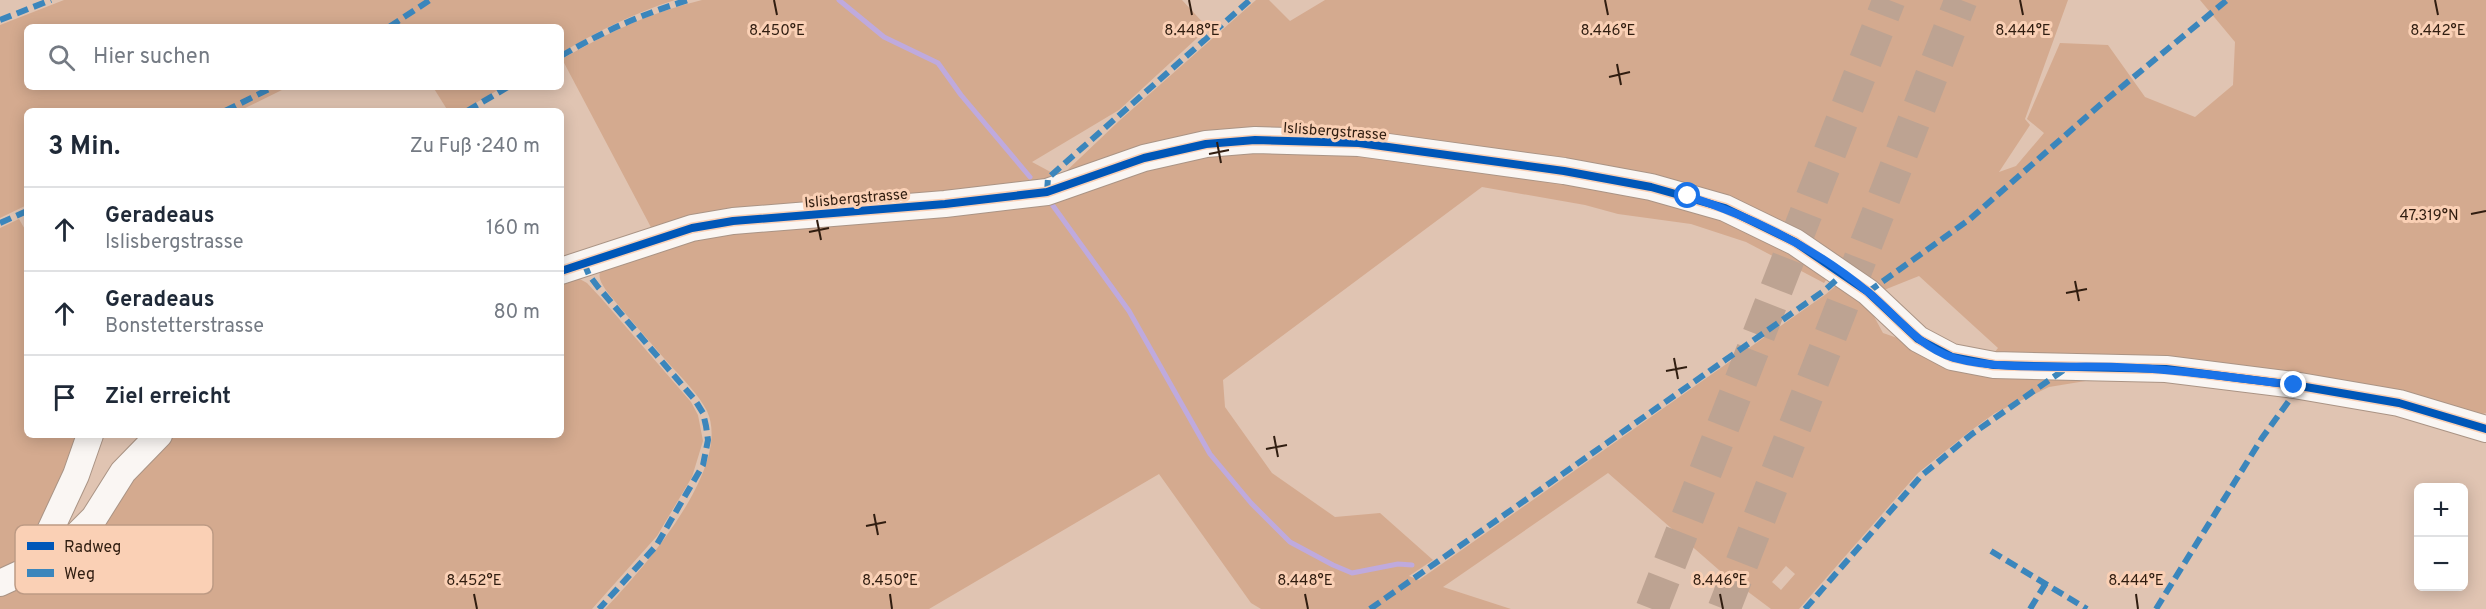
<!DOCTYPE html>
<html lang="de">
<head>
<meta charset="utf-8">
<style>
  :root { --surface:#fff; --page:#f2f2f3; --text:#1f2937; --muted:#747a83; --line:#e0e1e3 }
  body { margin:0; font-family:Overpass,sans-serif; background:var(--page); color:var(--text) }
  .controls { position:absolute; right:18px; bottom:18px; display:grid; overflow:hidden; border-radius:9px; box-shadow:0 3px 15px #0003 }
  .controls button { width:54px; height:54px; display:grid; place-items:center; padding:0; border:0; border-bottom:2px solid var(--line); background:var(--surface); color:var(--text); font:30px sans-serif }
  .stop { position:absolute; width:18px; height:18px; margin:-14px; border:4px solid #1a73e8; border-radius:50%; background:#fff }
  .stop.end { background:#1a73e8; border-color:#fff; box-shadow:0 2px 6px #0008 }
  .list { margin:0; padding:0; list-style:none }
  h2 { display:flex; justify-content:space-between; align-items:center; height:78px; margin:0; padding:0 24px; font-size:26px }
  h2 small { font-size:20px; font-weight:400; color:var(--muted) }
  .list li { display:grid; grid-template-columns:39px 1fr auto; gap:18px; align-items:center; box-sizing:border-box; height:84px; padding:0 24px; border-top:2px solid var(--line) }
  .list b { display:block; font-size:22px; white-space:nowrap }
  .list p { margin:0; font-size:20px; white-space:nowrap; color:var(--muted) }
  .list em { font-size:20px; font-style:normal; color:var(--muted) }
  .icon { flex:none; width:33px; height:33px; fill:none; stroke:currentColor; stroke-width:2; stroke-linecap:round; stroke-linejoin:round }
  .map { position:relative; flex:none; width:2486px; height:609px; overflow:hidden }
  .search { position:absolute; background:var(--surface); box-shadow:0 3px 15px #0003; left:24px; top:24px; width:540px; height:66px; display:flex; align-items:center; gap:15px; box-sizing:border-box; padding:0 21px; border-radius:9px; color:var(--muted); font-size:22px }
  .panel { position:absolute; background:var(--surface); box-shadow:0 3px 15px #0003; left:24px; top:108px; width:540px; height:330px; border-radius:9px }
  .map>svg:first-child { display:block }
  .green { fill:#d4aa8f; fill-rule:evenodd }
  .lines { fill:none; stroke-linecap:round; stroke-linejoin:round }
  .stream { stroke:#bfaadd; stroke-width:5 }
  .highway-tunnel { stroke:#bda392; stroke-width:33; stroke-dasharray:33 16; stroke-linecap:butt }
  .minor-casing { stroke:#aa9485; stroke-width:28 }
  .minor { stroke:#faf6f3; stroke-width:26 }
  .quiet { stroke:#3b86bc; stroke-width:6; stroke-dasharray:12 6; stroke-linecap:butt }
  .cycleway-casing { stroke:#fad0b5; stroke-width:11 }
  .cycleway { stroke:#0057b8; stroke-width:8 }
  .route { stroke:#1a73e8; stroke-width:8 }
  .ticks { fill:none; stroke:#301d10; stroke-width:2 }
  .labels { text-anchor:middle; stroke-width:6; stroke-linejoin:round; paint-order:stroke }
  .street-label { font-size:15px; fill:#301d10; stroke:#fad0b5 }
  .key { fill:#fad0b5; stroke:#bd9a84; stroke-width:1.5 }
  .key-label { font-size:16px; fill:#301d10 }
  .ticks-label { font-size:15px; text-anchor:middle; fill:#301d10; stroke:#fad0b5; stroke-width:6; stroke-linejoin:round; paint-order:stroke }
</style>
</head>
<body>
<div class="map">
<svg width="2486" height="609" viewBox="0 0 2486 609">
  <rect width="100%" height="100%" fill="#e0c4b2"/>
  <g class="green">
    <path d="M 64,0 L 675,0 C 634,13 598,31 561,53 L 561,27 L 27,27 L 27,87 L 288,87 L 239,111 L 27,111 L 27,205 L 0,218 L 0,25 Z"/>
    <path d="M 702,0 L 1182,0 L 1208,28 L 1119,110 L 1032,162 L 1060,177 L 1119,121 L 1256,0 L 1269,0 L 1290,21 L 1325,0 L 2068,0 L 2025,119 L 2030,125 L 1999,172 L 2016,166 L 2044,133 L 2027,119 L 2060,43 L 2108,45 L 2145,97 L 2195,117 L 2233,85 L 2235,42 L 2200,0 L 2486,0 L 2486,413 C 2462,422 2418,400 2393,394 C 2309,375 2222,365 2137,358 L 2110,377 L 2049,387 L 1995,413 L 1969,432 L 1918,473 L 1799,609 L 1771,609 L 1719,570 L 1608,473 L 1443,587 L 1511,609 L 1261,609 L 1251,603 L 1159,474 L 929,609 L 605,609 C 642,570 733,467 707,411 C 698,394 683,379 670,365 C 649,341 628,317 608,293 C 602,284 596,277 602,268 L 694,235 L 735,230 L 947,215 L 1015,208 L 1007,196 L 732,214 L 691,222 L 654,233 L 562,59 C 607,33 651,12 702,0 ZM 1255,133 L 1358,138 L 1463,150 L 1650,180 L 1690,190 L 1762,218 L 1807,241 L 1854,271 L 1826,294 L 1419,580 L 1409,576 L 1433,560 L 1380,513 L 1335,517 L 1272,473 L 1225,407 L 1223,380 L 1482,187 L 1585,205 L 1618,214 L 1691,224 L 1746,242 L 1824,283 L 1829,276 L 1826,269 C 1792,249 1758,228 1721,214 C 1632,182 1534,173 1440,161 C 1376,153 1310,143 1245,147 C 1189,152 1136,170 1083,187 L 1065,180 C 1122,153 1192,137 1255,133 ZM 1919,276 L 1998,348 L 1980,370 L 1947,363 L 1912,343 L 1883,333 L 1864,298 ZM 1786,566 L 1795,574 L 1781,590 L 1772,582 Z"/>
    <polygon points="433,87 503,87 462,111 448,111"/>
    <polygon points="19,219 27,233 27,435 85,435 39,542 20,565 0,575 0,228"/>
    <polygon points="578,278 587,283 601,298 691,402 698,415 703,441 692,477 657,536 592,609 0,609 0,592 171,435 561,435 561,279"/>
  </g>
  <g class="lines">
    <g class="stream">
      <polyline points="839,0 884,37 938,63 961,95 1030,177"/>
      <polyline points="1051,203 1129,311 1210,454 1251,503 1290,542 1333,565 1352,573 1398,564 1412,565"/>
    </g>
    <g class="highway-tunnel">
      <polyline points="1652,609 1889,0"/>
      <polyline points="1724,609 1961,0"/>
    </g>
    <g class="minor-casing">
      <g id="minor">
        <polyline points="561,271 692,228 733,221 945,204 1047,192 1144,158 1206,144 1255,140 1359,143 1564,171 1651,187 1725,208 1795,242 1868,292 1918,339 1952,357 1994,365 2166,369 2294,385 2399,403 2486,429"/>
        <polyline points="39,565 42,548 76,475 90,435"/>
        <polyline points="0,583 39,565 70,542 94,518 123,472 159,435"/>
      </g>
    </g>
    <use href="#minor" class="minor"/>
    <g class="quiet">
      <polyline points="0,20 51,0"/>
      <polyline points="389,27 430,0"/>
      <path d="M 561,56 C 604,31 640,15 688,0"/>
      <polyline points="225,111 273,87"/>
      <polyline points="467,111 508,87"/>
      <polyline points="1047,192 1048,178 1250,0"/>
      <polyline points="0,223 27,211"/>
      <polyline points="584,263 589,275 598,287 695,400 703,413 706,426 708,440 703,465 656,546 599,609"/>
      <polyline points="1868,292 1970,219 2101,104 2227,0"/>
      <polyline points="1991,551 2087,609"/>
      <polyline points="1370,609 1825,290 1843,274"/>
      <polyline points="1805,609 1921,476 1972,434 2068,367"/>
      <polyline points="2030,609 2046,583"/>
      <polyline points="2156,609 2262,438 2291,398 2294,385"/>
    </g>
    <g class="cycleway-casing">
      <polyline id="cycleway" points="561,271 692,228 733,221 945,204 1047,192 1144,158 1206,144 1255,140 1359,143 1564,171 1651,187 1725,208 1795,242 1868,292 1918,339 1952,357 1994,365 2166,369 2294,385 2399,403 2486,429"/>
    </g>
    <use href="#cycleway" class="cycleway"/>
  </g>
  <g class="lines">
    <path class="route" d="M 1688,196 C 1752,217 1815,248 1868,292 C 1895,314 1918,347 1954,358 C 2000,371 2067,365 2117,367 C 2176,369 2235,378 2294,385"/>
  </g>
  <path class="ticks" d="M 774,0 L 777,15M 1189,0 L 1192,15M 1605,0 L 1608,15M 2020,0 L 2023,15M 2435,0 L 2438,15M 1617,64 L 1621,85M 1609,77 L 1630,72M 1217,142 L 1221,163M 1209,154 L 1229,150M 2471,214 L 2486,211M 817,220 L 821,240M 809,232 L 829,228M 2075,281 L 2079,301M 2066,293 L 2087,289M 1674,358 L 1678,379M 1666,371 L 1687,367M 1274,436 L 1278,457M 1266,449 L 1287,445M 874,514 L 878,535M 866,526 L 886,522M 474,594 L 477,609M 890,594 L 892,609M 1305,594 L 1308,609M 1720,594 L 1723,609M 2136,594 L 2138,609"/>
  <g class="labels">
    <g class="street-label">
      <text transform="translate(1335 131) rotate(4)" y="5">Islisbergstrasse</text>
      <text transform="translate(856 198) rotate(-5)" y="5">Islisbergstrasse</text>
    </g>
  </g>
  <rect x="15" y="525" width="198" height="69" rx="9" class="key"/>
  <rect x="27" y="542" width="27" height="8" fill="#0057b8"/>
  <rect x="27" y="569" width="27" height="8" fill="#3b86bc"/>
  <g class="key-label">
    <text x="64" y="552">Radweg</text>
    <text x="64" y="579">Weg</text>
  </g>
  <g class="ticks-label">
    <text x="777" y="35">8.450°E</text>
    <text x="1192" y="35">8.448°E</text>
    <text x="1608" y="35">8.446°E</text>
    <text x="2023" y="35">8.444°E</text>
    <text x="2438" y="35">8.442°E</text>
    <text x="2429" y="220">47.319°N</text>
    <text x="474" y="585">8.452°E</text>
    <text x="890" y="585">8.450°E</text>
    <text x="1305" y="585">8.448°E</text>
    <text x="1720" y="585">8.446°E</text>
    <text x="2136" y="585">8.444°E</text>
  </g>
</svg>
<div class="controls">
<button>+</button>
<button>−</button>
</div>
<div class="stop" style="left:1688px;top:196px"></div>
<div class="stop end" style="left:2294px;top:385px"></div>
<div class="search"><svg class="icon" aria-label="search" viewBox="0 0 24 24"><circle cx="10" cy="10" r="6"/><path d="M15 15l6 6"/></svg>Hier suchen</div>
<section class="panel">
<h2>3 Min.<small>Zu Fuß · 240 m</small></h2>
<ul class="list">
<li><svg class="icon" aria-label="ahead" viewBox="0 0 24 24"><path d="M12 20V5M6 11l6-6 6 6"/></svg><div><b>Geradeaus</b><p>Islisbergstrasse</p></div><em>160 m</em></li>
<li><svg class="icon" aria-label="ahead" viewBox="0 0 24 24"><path d="M12 20V5M6 11l6-6 6 6"/></svg><div><b>Geradeaus</b><p>Bonstetterstrasse</p></div><em>80 m</em></li>
<li><svg class="icon" aria-label="arrive" viewBox="0 0 24 24"><path d="M6 21V4h12l-3 4 3 4H6"/></svg><div><b>Ziel erreicht</b></div></li>
</ul>
</section>
</div>
</body>
</html>
